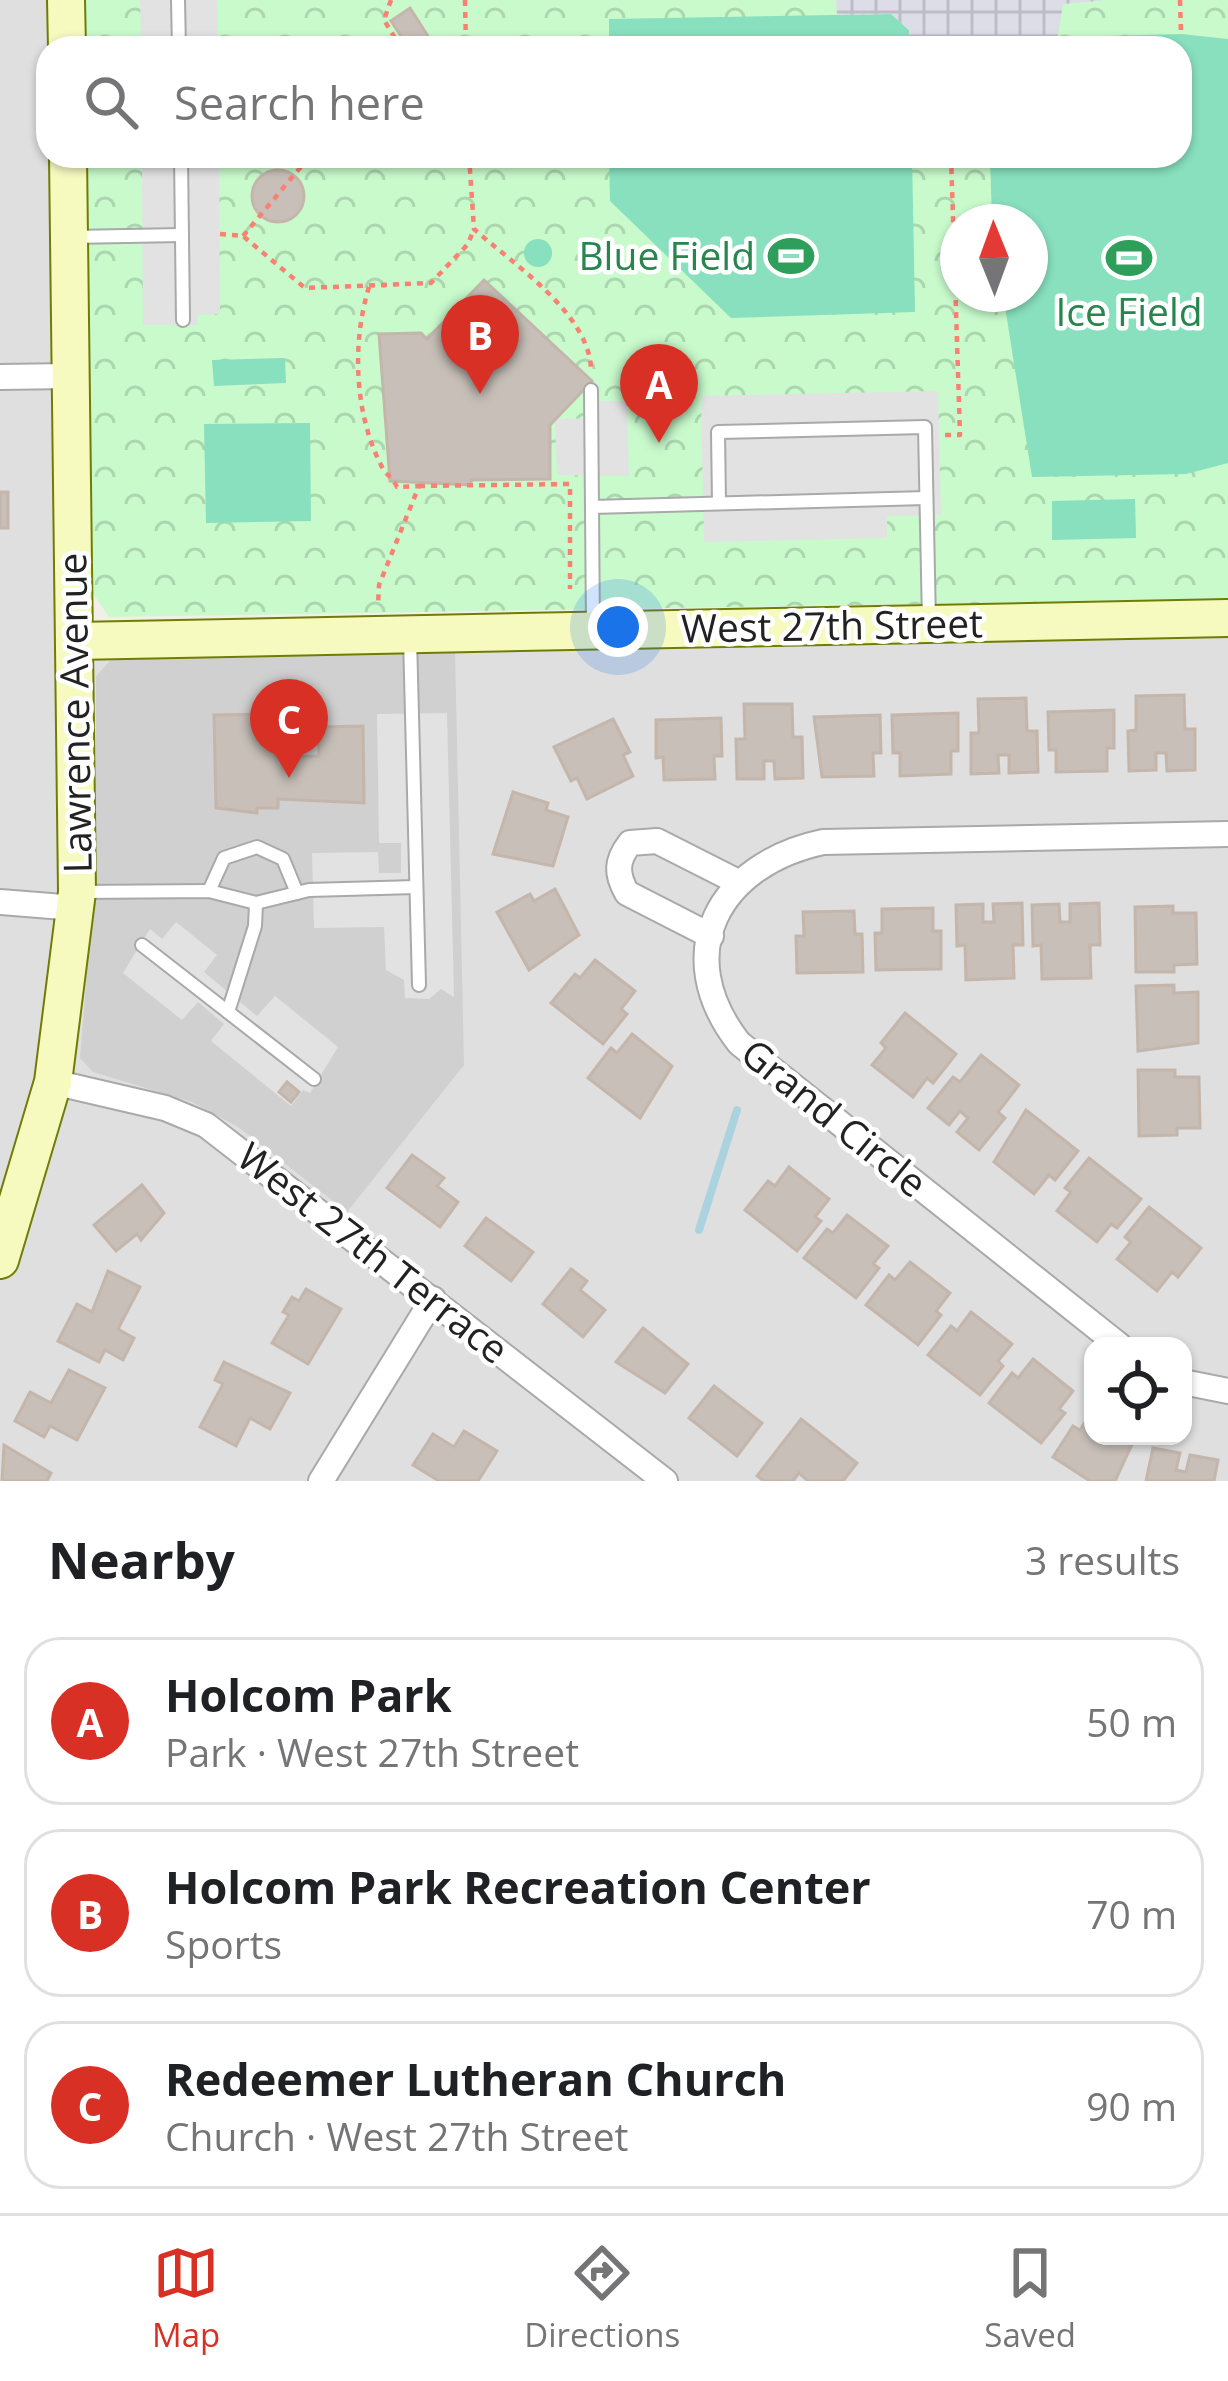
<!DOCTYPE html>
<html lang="en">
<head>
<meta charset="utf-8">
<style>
  :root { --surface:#fff; --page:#f6f6f6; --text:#202124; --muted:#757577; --line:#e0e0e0; --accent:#d93025 }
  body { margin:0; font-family:"Open Sans",sans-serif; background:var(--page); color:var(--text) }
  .controls { position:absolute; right:36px; bottom:36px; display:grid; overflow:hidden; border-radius:24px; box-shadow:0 3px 9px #0004 }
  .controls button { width:108px; height:108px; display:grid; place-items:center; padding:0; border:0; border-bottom:3px solid var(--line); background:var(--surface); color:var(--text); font:60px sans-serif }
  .compass { position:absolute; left:940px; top:204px; width:108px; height:108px; border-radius:50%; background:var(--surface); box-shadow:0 3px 9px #0004; rotate:359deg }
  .you { position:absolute; left:618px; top:627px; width:42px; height:42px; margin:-30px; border:9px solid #fff; border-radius:50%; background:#1a73e8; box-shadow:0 0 0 18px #1a73e833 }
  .badge { display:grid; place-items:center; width:78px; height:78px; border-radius:50%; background:var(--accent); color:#fff; font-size:39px; font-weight:700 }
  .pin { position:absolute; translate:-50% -99px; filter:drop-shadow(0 3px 6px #0008) }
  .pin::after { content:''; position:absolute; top:63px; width:42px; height:36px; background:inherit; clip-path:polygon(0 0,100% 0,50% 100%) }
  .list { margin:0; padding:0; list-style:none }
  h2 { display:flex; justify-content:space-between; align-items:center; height:156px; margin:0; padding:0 48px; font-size:51px }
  h2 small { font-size:39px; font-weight:400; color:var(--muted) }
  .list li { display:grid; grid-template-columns:78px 1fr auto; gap:36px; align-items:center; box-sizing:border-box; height:168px; margin:0 24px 24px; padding:0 24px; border:3px solid var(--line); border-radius:36px }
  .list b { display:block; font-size:45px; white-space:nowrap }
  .list p { margin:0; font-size:39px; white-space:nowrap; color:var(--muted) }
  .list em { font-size:39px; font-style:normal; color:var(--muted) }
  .icon { flex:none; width:66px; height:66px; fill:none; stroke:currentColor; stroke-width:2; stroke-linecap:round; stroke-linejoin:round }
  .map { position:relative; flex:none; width:1228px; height:1481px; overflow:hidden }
  .search { position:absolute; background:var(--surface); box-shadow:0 3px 9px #0004; left:36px; right:36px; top:36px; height:132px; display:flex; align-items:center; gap:30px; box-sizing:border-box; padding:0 42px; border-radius:36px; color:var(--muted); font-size:45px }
  .sheet { height:732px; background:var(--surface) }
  nav { display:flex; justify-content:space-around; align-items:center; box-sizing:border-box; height:168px; border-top:3px solid var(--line); background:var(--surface); font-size:33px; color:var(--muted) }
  nav a { display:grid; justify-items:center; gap:6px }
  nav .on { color:var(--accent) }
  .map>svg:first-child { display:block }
  .residential { fill:#e0dfdf; fill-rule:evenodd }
  .religious { fill:#d0d0d0 }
  .park { fill:url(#park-crowns); fill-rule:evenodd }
  .pitch { fill:#88e0be }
  .parking { fill:#e2e2e2 }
  .plaza { fill:url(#plaza-grid) }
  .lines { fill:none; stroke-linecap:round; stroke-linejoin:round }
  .stream { stroke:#aad3df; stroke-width:8 }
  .building { fill:#c7bfb8; stroke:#c4b6ab; stroke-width:3 }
  .lane-casing { stroke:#a9a9a9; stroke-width:16 }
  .street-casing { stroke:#a9a9a9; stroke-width:28 }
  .secondary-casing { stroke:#707d05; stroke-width:40 }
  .path { stroke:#fa8072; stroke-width:4.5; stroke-dasharray:6 6; stroke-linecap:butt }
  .lane { stroke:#fff; stroke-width:12 }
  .street { stroke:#fff; stroke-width:24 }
  .secondary { stroke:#f7fabf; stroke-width:36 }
  .labels { text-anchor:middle; stroke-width:9; stroke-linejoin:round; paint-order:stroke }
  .leisure-label { font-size:39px; fill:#27864d; stroke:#fff; text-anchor:end }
  .street-label { font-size:39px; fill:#222; stroke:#fff }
</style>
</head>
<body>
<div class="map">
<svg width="1228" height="1481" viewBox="0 0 1228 1481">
  <defs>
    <pattern id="park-crowns" width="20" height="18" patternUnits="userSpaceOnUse" patternTransform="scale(3)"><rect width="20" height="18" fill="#c8facc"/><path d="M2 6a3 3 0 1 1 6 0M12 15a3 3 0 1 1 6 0" fill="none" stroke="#acd6af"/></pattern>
    <pattern id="plaza-grid" width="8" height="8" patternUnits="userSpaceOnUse" patternTransform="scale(3)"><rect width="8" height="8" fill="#dddde8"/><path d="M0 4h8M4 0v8" fill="none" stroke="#bdbdc7"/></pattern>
  </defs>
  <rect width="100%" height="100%" fill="#f2efe9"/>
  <path class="residential" d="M 0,0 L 47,0 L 57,659 L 1228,636 L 1228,1481 L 0,1481 ZM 1093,1346 L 1183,1346 L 1183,1436 L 1093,1436 Z"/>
  <polygon class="religious" points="455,650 464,1065 347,1212 238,1127 192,1102 93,1072 80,1058 96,866 96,676 110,661 123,658"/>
  <path class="park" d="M 84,0 L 1228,0 L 1228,599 L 109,617 L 92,592 L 86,156 L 1180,156 L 1180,48 L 84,48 ZM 958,222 L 1030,222 L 1030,294 L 958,294 Z"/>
  <g class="pitch">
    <polygon points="891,14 909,30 909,48 609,48 609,19"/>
    <polygon points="1181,34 1228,39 1228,463 1186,474 1032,477 1003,294 1030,294 1030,222 992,222 990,156 1180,156 1180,48 1014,48 1035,38"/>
    <polygon points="609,156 912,156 915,312 731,318 610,201"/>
    <circle cx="538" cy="253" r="14"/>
    <polygon points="285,358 286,383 214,386 212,360"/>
    <polygon points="310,423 311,521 206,523 204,424"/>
    <polygon points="1135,499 1136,538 1052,540 1052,501"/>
  </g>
  <g class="parking">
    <polygon points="140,0 217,0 218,48 141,48"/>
    <polygon points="142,156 219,156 220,314 198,315 198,325 143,325"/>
    <polygon points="938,391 941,515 887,516 887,538 704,542 701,396"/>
    <polygon points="595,401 627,401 629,476 557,475 555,419 595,418"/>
    <polygon points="447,713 454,997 441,989 429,999 405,998 404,980 386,970 384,927 314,928 312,853 378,852 379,873 401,873 401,843 379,843 377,714"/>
    <polygon points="176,922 217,955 204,972 257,1016 275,996 338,1047 310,1093 303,1090 291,1106 211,1041 224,1024 198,1002 182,1020 123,973 150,929 162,939"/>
  </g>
  <polygon class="plaza" points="836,0 1107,0 1063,4 1058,36 1035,38 1014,48 910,48 909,30 891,14 837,15"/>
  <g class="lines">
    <polyline class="stream" points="699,1230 737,1110"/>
  </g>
  <g class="building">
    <polygon points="410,8 431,41 418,48 409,48 391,21"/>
    <circle cx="278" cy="196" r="26"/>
    <polygon points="484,280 592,381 550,425 550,479 471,480 471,485 390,481 379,334 421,333 427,339"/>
    <rect x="0" y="492" width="8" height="36"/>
    <polygon points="1184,695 1185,729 1195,729 1195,770 1167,771 1166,753 1156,753 1156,770 1129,771 1128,731 1136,730 1136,696"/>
    <polygon points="1026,698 1027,731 1037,731 1038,772 1009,773 1009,755 998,755 999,773 971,774 971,733 979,733 978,699"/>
    <polygon points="744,704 792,704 793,737 802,737 803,778 775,779 774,761 764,761 764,779 737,779 736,739 745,739"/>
    <polygon points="1114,710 1114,748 1107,748 1107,771 1056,772 1056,750 1049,750 1048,712"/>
    <polygon points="958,713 958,751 951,751 951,774 900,776 900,753 893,753 892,715"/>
    <polygon points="275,714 276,757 319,756 318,727 363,726 364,803 278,799 278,808 257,808 257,813 216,808 214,715"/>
    <polygon points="880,715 881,753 873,753 874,776 822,777 814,717"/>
    <polygon points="721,718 722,756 714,756 715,779 664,780 663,757 656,758 656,720"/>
    <polygon points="613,719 630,752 623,755 633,776 587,799 577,778 571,781 554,747"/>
    <polygon points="513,792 548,803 546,810 568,817 553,866 493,854"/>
    <polygon points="555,889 579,935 529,970 497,912 530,894 534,901"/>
    <polygon points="1022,903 1023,945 1013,945 1014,978 966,980 965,945 957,946 956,905 983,904 983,922 994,922 993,904"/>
    <polygon points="1099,903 1100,945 1090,945 1091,978 1042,979 1041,945 1033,946 1032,905 1059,904 1060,922 1070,922 1070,904"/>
    <polygon points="1173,906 1173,913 1196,913 1197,964 1174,965 1174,972 1136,972 1135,907"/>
    <polygon points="933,908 933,931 941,931 941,969 876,970 875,933 882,933 882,909"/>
    <polygon points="854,911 855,934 862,934 863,972 797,973 796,936 804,936 803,912"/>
    <polygon points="595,960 635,991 621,1009 627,1014 603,1044 551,1003 575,974 580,978"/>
    <polygon points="1174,985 1174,993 1198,992 1198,1043 1138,1051 1136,986"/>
    <polygon points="905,1013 956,1054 933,1083 927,1078 913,1097 872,1065 886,1048 881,1043"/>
    <polygon points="632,1034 672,1066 640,1118 588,1078 611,1048 617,1053"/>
    <polygon points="981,1055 1019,1085 998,1112 1005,1118 979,1150 957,1132 968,1118 960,1111 949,1125 928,1108 953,1077 960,1082"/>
    <polygon points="1138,1070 1175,1070 1175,1077 1199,1077 1200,1128 1177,1128 1177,1135 1139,1136"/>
    <polygon points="287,1082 299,1092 291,1102 279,1092"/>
    <polygon points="1026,1110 1078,1151 1055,1180 1049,1175 1034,1194 994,1162"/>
    <polygon points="412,1155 444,1178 437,1186 458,1202 440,1227 387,1188"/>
    <polygon points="1089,1158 1141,1199 1117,1228 1111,1224 1097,1242 1057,1211 1071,1192 1065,1188"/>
    <polygon points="789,1167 829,1199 815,1217 821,1221 797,1251 745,1210 768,1181 775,1186"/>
    <polygon points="142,1185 164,1213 141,1240 137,1234 116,1251 94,1225"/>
    <polygon points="1149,1207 1201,1248 1178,1277 1172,1272 1157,1291 1117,1259 1131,1242 1125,1237"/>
    <polygon points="847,1215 888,1246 873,1264 879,1268 856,1298 804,1258 827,1229 833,1233"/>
    <polygon points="486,1218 533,1252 511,1281 465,1246"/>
    <polygon points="910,1262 950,1293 936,1311 941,1315 918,1345 866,1305 889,1275 895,1280"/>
    <polygon points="571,1269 587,1281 580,1290 605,1310 583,1337 543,1304"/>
    <polygon points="108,1271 140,1287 118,1329 134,1338 123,1360 105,1350 99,1362 58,1341 77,1304 92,1312"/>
    <polygon points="306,1289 341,1309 308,1364 272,1343 289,1315 283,1312 292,1297 299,1301"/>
    <polygon points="971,1312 1012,1344 998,1361 1003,1366 980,1395 928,1355 951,1326 957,1331"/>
    <polygon points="643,1328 688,1364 665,1393 616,1362"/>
    <polygon points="1033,1359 1073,1391 1059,1409 1065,1413 1041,1443 989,1403 1012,1373 1018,1378"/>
    <polygon points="224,1362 290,1393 270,1429 250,1418 236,1446 200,1427 223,1384 215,1380"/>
    <polygon points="69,1370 105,1388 77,1440 50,1426 44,1437 15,1421 30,1392 51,1403"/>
    <polygon points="714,1386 762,1423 737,1456 689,1418"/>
    <polygon points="1093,1410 1093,1436 1135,1438 1115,1481 1090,1481 1053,1457 1073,1426 1080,1430"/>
    <polygon points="801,1419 857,1463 843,1481 808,1481 799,1473 793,1481 764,1481 757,1476"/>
    <polygon points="464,1431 497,1451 478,1481 439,1481 413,1465 433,1434 454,1447"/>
    <polygon points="4,1445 51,1473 47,1481 2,1481"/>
    <polygon points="1153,1448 1180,1453 1176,1470 1186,1472 1190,1455 1218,1460 1214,1481 1146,1481"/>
  </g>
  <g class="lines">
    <g class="lane-casing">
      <g id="lane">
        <polyline points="178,0 179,48"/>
        <polyline points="181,156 183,320"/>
        <polyline points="71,237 182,235"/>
        <polyline points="591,390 593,629"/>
        <polyline points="719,503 718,432 925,427 929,622"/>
        <polyline points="592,507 926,498"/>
        <polyline points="410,638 419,985"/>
        <polyline points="209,891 224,858 257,847 283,859 297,893"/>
        <polyline points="78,892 209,891 256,903 309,890 416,887"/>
        <polyline points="142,945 314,1079"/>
        <polyline points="228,1012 255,926 256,903"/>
      </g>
    </g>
    <g class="street-casing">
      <g id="street">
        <polyline points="0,377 70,376"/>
        <polyline points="0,902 76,908"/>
        <path d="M 711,936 L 627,893 C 616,874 616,861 630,843 L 657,841 L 736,881"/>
        <polyline points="53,1082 165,1108 206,1125 665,1481"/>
        <path d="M 1120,1346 L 739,1043 C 669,953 719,864 823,842 L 1228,834"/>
        <polyline points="1183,1382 1228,1391"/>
        <polyline points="321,1481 433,1299"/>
      </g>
    </g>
    <g class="secondary-casing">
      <g id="secondary">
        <polyline points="66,0 67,48"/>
        <polyline points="75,641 1228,618"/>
        <polyline points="0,1260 53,1082 77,892 68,156"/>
      </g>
    </g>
    <g class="path">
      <polyline points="391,0 384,20 401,48"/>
      <polyline points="465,0 466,48"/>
      <polyline points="1180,0 1181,34"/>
      <path d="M 469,156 L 474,229 C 513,264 592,315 591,372"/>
      <polyline points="220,234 243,236 305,288 431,283 468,244 474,229"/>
      <polyline points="243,236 310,156"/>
      <path d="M 369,287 C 352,342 354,412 381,465 C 385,474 393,478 397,487 L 419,486 L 379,585 L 378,606"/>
      <polyline points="945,435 960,435 951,156"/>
      <polyline points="419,486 570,484 570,589"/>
    </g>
    <use href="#lane" class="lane"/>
    <use href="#street" class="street"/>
    <use href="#secondary" class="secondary"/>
  </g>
  <defs>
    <g id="stadium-bare" transform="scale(3.6)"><path d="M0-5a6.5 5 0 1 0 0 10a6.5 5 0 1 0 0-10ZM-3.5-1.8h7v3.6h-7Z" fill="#2e9e5b" stroke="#fff" stroke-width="2.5" paint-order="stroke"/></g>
  </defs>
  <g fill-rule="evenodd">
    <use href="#stadium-bare" x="791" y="256"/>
    <use href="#stadium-bare" x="1129" y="258"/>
  </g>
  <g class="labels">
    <g class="leisure-label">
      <text x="755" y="270">Blue Field</text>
      <text x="1129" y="326" text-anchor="middle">Ice Field</text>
    </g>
    <g class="street-label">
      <text transform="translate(832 626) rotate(-1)" y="14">West 27th Street</text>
      <text transform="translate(75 713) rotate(-91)" y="14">Lawrence Avenue</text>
      <text transform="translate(834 1118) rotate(39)" y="14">Grand Circle</text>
      <text transform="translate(373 1253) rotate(38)" y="14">West 27th Terrace</text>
    </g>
  </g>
</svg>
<div class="controls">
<button><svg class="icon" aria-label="locate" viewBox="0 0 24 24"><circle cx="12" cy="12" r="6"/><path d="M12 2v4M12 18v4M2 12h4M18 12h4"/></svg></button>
</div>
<svg class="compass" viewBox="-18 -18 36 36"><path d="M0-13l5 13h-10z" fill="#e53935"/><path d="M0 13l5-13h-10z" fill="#757577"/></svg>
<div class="you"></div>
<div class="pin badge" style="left:659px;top:443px">A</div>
<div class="pin badge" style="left:480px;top:394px">B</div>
<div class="pin badge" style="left:289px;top:778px">C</div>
<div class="search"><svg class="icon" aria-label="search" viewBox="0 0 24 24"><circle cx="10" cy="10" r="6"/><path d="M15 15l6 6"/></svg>Search here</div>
</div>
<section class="sheet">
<h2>Nearby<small>3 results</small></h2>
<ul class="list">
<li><span class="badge">A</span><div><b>Holcom Park</b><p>Park · West 27th Street</p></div><em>50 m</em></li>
<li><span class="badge">B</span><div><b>Holcom Park Recreation Center</b><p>Sports</p></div><em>70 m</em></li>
<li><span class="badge">C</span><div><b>Redeemer Lutheran Church</b><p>Church · West 27th Street</p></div><em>90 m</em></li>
</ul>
</section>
<nav>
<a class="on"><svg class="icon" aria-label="map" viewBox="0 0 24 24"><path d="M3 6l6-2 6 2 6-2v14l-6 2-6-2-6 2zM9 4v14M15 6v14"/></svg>Map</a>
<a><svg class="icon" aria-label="directions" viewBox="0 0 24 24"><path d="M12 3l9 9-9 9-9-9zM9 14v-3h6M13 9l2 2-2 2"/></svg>Directions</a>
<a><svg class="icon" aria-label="saved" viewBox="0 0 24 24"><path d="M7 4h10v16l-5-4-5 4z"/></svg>Saved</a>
</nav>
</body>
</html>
